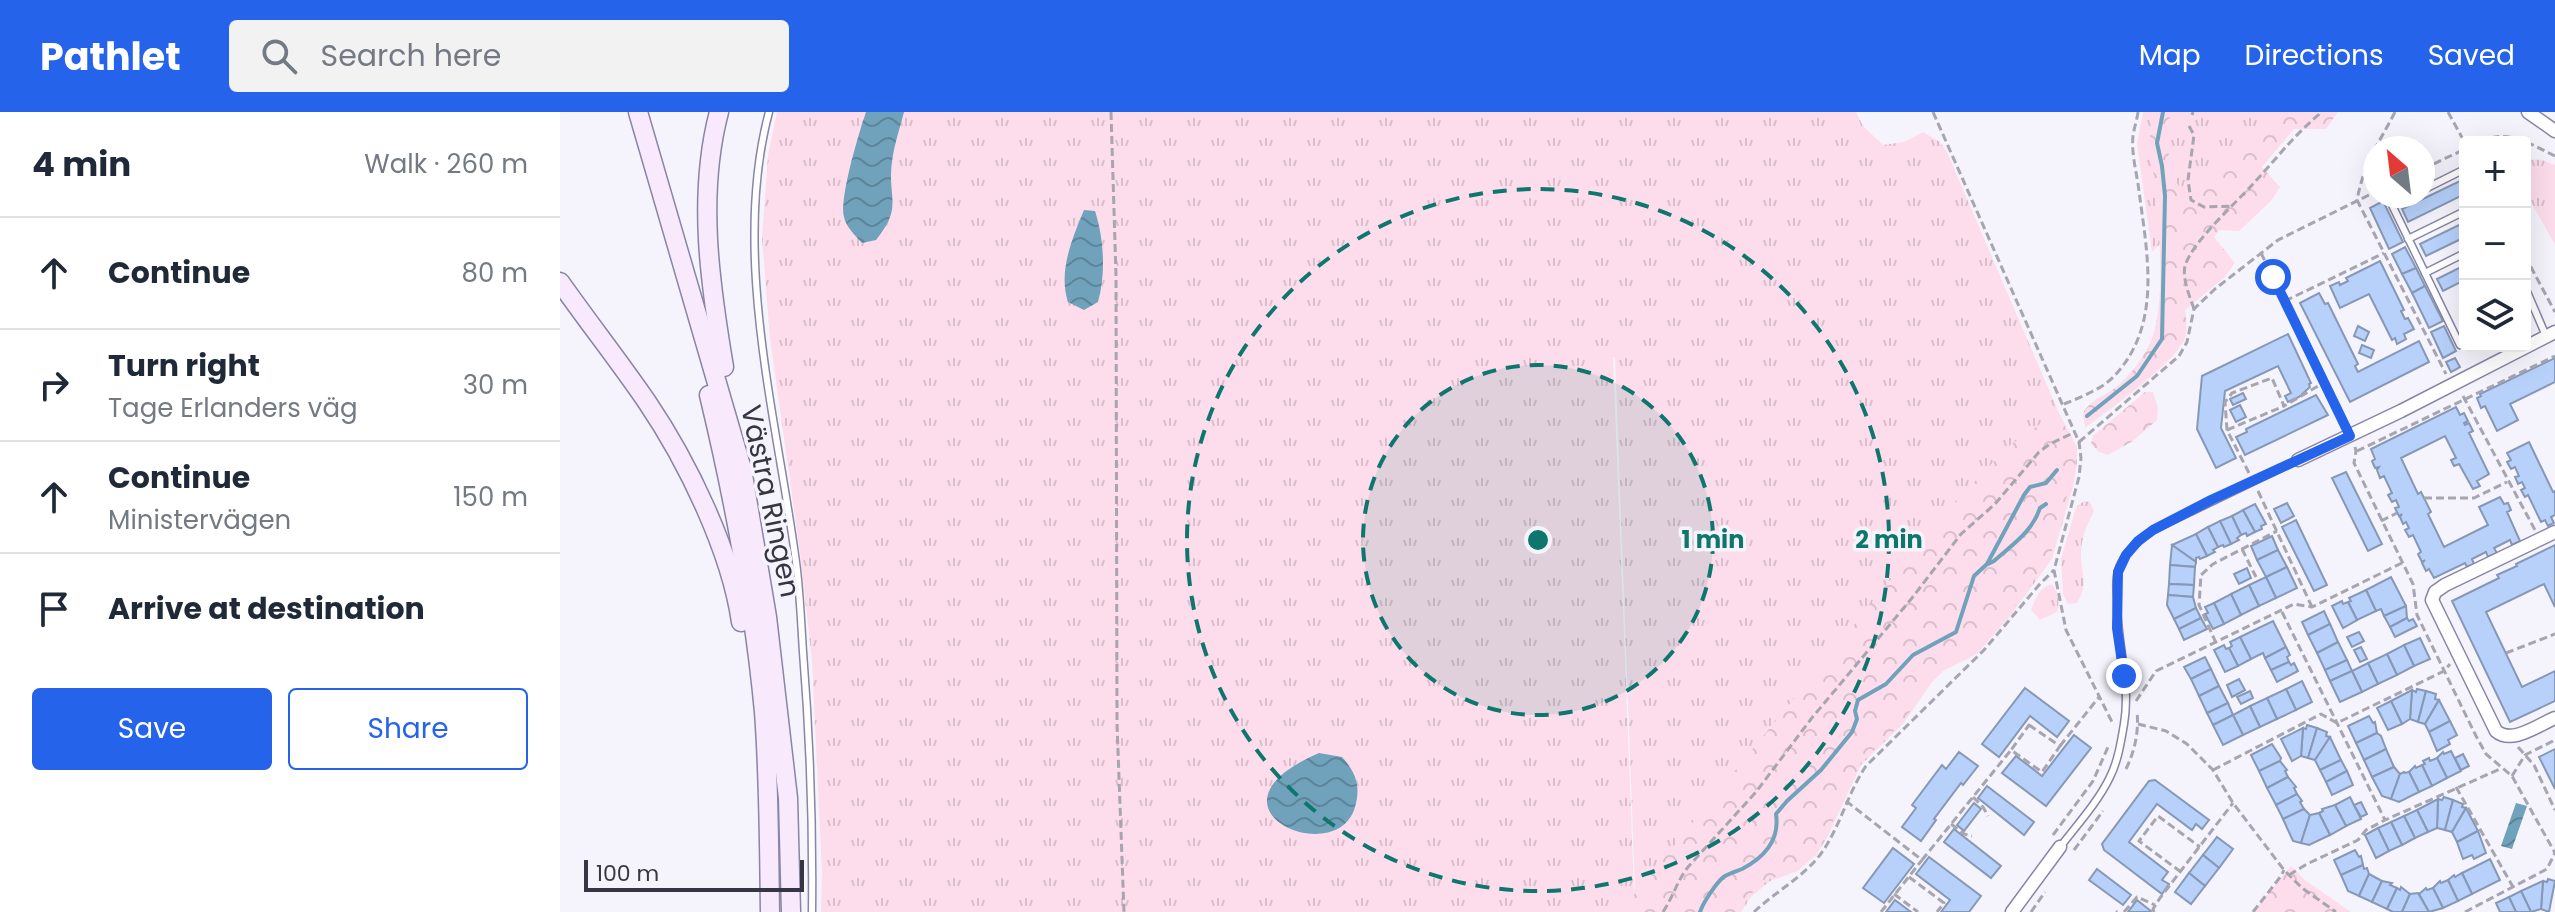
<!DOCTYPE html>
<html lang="en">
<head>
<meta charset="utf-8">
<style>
  :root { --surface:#fff; --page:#f2f2f3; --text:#1f2937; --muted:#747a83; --line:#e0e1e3; --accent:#2563eb }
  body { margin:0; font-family:Poppins,sans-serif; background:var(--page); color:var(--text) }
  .controls { position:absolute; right:24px; top:24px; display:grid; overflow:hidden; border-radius:8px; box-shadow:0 8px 32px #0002 }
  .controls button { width:72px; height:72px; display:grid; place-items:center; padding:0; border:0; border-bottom:2px solid var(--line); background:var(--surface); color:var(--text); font:40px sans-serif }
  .compass { position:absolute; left:1803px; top:24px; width:72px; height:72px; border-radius:50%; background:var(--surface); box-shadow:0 8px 32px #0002; rotate:332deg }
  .scale { position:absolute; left:24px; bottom:20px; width:220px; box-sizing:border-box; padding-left:8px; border:4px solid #363543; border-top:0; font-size:22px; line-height:28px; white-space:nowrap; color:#363543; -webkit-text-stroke:6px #f5f4fc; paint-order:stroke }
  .stop { position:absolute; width:24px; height:24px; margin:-18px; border:6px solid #2563eb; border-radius:50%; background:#fff }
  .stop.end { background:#2563eb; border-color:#fff; box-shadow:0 2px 8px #0008 }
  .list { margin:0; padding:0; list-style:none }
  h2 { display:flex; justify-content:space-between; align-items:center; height:104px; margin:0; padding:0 32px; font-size:34px }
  h2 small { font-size:26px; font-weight:400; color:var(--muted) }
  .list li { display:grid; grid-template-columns:52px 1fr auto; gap:24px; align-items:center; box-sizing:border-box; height:112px; padding:0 32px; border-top:2px solid var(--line) }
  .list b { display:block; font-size:30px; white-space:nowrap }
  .list p { margin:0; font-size:26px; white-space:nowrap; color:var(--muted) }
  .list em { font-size:26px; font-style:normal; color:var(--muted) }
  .actions { display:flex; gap:16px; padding:24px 32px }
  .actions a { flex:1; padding:18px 0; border:2px solid var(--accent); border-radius:8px; text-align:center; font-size:28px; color:var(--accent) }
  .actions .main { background:var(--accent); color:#fff }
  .icon { flex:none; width:44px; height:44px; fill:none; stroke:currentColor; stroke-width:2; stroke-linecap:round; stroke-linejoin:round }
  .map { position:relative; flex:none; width:1995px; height:800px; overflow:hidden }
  header { display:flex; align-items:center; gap:48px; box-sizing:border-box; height:112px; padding:0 40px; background:var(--accent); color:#fff }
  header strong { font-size:38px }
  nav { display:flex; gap:44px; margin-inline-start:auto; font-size:28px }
  .search { width:560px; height:72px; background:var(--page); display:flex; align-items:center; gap:20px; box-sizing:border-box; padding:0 28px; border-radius:8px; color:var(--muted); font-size:30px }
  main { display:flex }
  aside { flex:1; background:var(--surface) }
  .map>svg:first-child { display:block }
  .grass { fill:url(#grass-tufts); fill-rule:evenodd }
  .forest { fill:url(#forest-crowns) }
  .water { fill:url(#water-waves) }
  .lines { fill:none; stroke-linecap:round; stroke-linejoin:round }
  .stream { stroke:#70a2bc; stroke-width:4 }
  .building { fill:#b7d1fb; stroke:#8698b6; stroke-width:2 }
  .lane-casing { stroke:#8885a5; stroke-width:9 }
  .street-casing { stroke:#8885a5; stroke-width:15 }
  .secondary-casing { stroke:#8885a5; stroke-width:21 }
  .path { stroke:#a6a5b0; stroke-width:3; stroke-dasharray:8 4; stroke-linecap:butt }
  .lane { stroke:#fff; stroke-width:6 }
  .street { stroke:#fff; stroke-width:12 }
  .secondary { stroke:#f8eafc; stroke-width:18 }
  .route { stroke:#2563eb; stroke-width:10 }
  .ring { fill:none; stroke:#0f766e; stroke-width:4; stroke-dasharray:14 10 }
  .labels { text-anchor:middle; stroke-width:7; stroke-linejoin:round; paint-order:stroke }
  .street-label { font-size:28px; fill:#363543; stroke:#f5f4fc }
  .centre { fill:#0f766e; stroke:#f5f4fc; stroke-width:4 }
  .ring-label { font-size:24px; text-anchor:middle; font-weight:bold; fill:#0f766e; stroke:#f5f4fc; stroke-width:7; stroke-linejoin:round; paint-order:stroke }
</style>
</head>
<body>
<header>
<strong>Pathlet</strong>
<div class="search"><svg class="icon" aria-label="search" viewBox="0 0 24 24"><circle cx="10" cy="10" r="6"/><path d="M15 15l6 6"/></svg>Search here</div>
<nav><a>Map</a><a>Directions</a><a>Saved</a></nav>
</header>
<main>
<aside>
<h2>4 min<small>Walk · 260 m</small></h2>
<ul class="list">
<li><svg class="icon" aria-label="ahead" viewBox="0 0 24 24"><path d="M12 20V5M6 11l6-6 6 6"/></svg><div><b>Continue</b></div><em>80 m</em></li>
<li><svg class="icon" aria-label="right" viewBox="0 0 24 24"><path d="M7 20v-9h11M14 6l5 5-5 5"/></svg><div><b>Turn right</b><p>Tage Erlanders väg</p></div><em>30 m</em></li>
<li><svg class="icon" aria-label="ahead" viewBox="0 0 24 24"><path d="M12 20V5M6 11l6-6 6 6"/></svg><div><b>Continue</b><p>Ministervägen</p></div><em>150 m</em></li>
<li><svg class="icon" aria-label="arrive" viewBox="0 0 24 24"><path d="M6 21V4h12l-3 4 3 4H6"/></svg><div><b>Arrive at destination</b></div></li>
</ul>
<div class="actions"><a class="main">Save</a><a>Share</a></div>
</aside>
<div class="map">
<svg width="1995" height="800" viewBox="0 0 1995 800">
  <defs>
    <pattern id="grass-tufts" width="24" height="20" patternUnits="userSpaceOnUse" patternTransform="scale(2)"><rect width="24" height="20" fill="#fdddeb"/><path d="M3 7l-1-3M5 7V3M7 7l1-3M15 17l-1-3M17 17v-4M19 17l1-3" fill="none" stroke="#d9becb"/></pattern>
    <pattern id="forest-crowns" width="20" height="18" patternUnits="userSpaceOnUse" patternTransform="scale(2)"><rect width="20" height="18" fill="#fdddeb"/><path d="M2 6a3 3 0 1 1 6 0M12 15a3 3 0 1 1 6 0" fill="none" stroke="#d9becb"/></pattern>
    <pattern id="water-waves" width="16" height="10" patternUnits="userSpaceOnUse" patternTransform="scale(2)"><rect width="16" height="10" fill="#70a2bc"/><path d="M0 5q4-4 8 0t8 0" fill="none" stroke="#5d859a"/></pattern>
  </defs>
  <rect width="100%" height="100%" fill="#f5f4fc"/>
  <g class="grass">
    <path d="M 217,0 L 1296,0 L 1303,14 L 1323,33 L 1344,30 L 1363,20 L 1380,30 L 1387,40 L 1498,299 L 1517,335 L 1517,351 L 1514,371 L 1492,447 L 1450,504 L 1417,542 L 1383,559 L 1372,570 L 1343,612 L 1301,653 L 1268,724 L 1256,743 L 1238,759 L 1210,769 L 1191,785 L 1181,800 L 261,800 L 262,760 L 252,549 L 240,440 L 210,227 L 202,126 L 208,43 ZM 1053,245 L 1055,245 L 1075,777 L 1074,776 Z"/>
    <polygon points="1583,0 1722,0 1647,85 1592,140 1577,32"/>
    <polygon points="1965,47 1982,48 1995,53 1995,133 1965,79"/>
    <path d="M 1524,389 L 1530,390 L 1534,399 C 1527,413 1521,426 1521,442 C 1521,462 1529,472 1517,491 L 1508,492 L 1503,482 L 1501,447 L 1516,395 Z"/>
    <path d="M 1492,472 C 1498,479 1500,491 1497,500 L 1480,508 L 1471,498 C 1476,485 1479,476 1492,472 Z"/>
  </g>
  <g class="forest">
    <path d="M 1593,0 L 1611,0 C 1603,31 1609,59 1625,86 L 1639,84 L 1715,0 L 1778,0 L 1766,17 L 1734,17 L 1702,55 L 1720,75 L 1711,89 L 1679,119 L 1660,118 L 1654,125 L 1675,151 L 1664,166 L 1625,198 C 1626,206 1627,215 1626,223 C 1620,248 1548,299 1525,316 L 1523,301 C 1531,287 1544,285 1556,275 C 1571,263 1585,244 1592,226 C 1606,188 1599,114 1595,73 C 1592,47 1587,26 1593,0 Z"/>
    <polygon points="1585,280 1593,280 1598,296 1597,308 1573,329 1548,343 1539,340 1531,332 1533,324"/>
    <polygon points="1497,300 1516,335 1516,350 1490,446 1461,486 1414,541 1382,558 1371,568 1342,611 1300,652 1267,722 1254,743 1237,758 1209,767 1190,783 1179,800 1060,800 1389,396 1449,334"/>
    <polygon points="1731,754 1745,768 1791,800 1693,800"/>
  </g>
  <g class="water">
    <path d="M 306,0 L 344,0 C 340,16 334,33 332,50 C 327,86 344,94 316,128 L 302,131 C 295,123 286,115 284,105 C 279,86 299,21 306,0 Z"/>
    <path d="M 524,98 L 535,99 C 544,127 546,162 538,190 L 524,198 L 508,190 C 498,160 512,127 524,98 Z"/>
    <path d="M 759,641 L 782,645 C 796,660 801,675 795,695 C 777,759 631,696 759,641 Z"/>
    <polygon points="1956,691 1967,694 1952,737 1941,734"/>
  </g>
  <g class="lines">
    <g class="stream">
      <polyline points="1527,304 1577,264 1602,227 1605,84 1602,54 1597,31 1603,0"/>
      <path d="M 1428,452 L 1434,449 C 1453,432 1472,420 1480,396 L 1486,392"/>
      <path d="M 1140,800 C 1143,791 1157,769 1165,764 C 1170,761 1177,759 1182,757 C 1205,745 1220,728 1216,702 L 1227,689 L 1261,658 L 1292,620 L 1297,607 L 1295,599 L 1298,588 L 1326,572 L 1353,543 L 1396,520 L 1414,464 L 1427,452 L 1464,383 L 1470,375 L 1486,371 L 1497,358"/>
    </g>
  </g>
  <g class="building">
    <polygon points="1904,67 1905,82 1848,110 1842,97"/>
    <polygon points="1823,89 1843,130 1829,137 1810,96"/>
    <polygon points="1905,110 1905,125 1866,144 1860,132"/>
    <polygon points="1845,135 1856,156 1842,162 1832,142"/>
    <polygon points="1820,149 1844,198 1841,199 1845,207 1848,206 1854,217 1844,222 1846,227 1837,232 1835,226 1832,228 1809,182 1780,196 1770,174 1779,170 1780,173 1788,169 1786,166"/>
    <polygon points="1905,153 1905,168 1883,179 1877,167"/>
    <polygon points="1856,156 1865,174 1852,181 1842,162"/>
    <polygon points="1865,174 1883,209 1869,216 1852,181"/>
    <polygon points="1759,181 1765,192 1768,191 1798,252 1795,254 1798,260 1859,229 1869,250 1790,290 1740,191"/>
    <polygon points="1798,214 1809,220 1805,229 1794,224"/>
    <polygon points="1884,214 1896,239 1883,246 1871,220"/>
    <polygon points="1728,222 1751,271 1749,272 1750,275 1739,285 1728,290 1725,284 1731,281 1718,254 1665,279 1661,316 1676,346 1656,356 1637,317 1642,264"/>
    <polygon points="1802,233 1814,238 1811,246 1799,241"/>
    <polygon points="1895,246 1900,255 1891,260 1886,250"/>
    <polygon points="1995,246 1995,270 1950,292 1958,308 1937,319 1925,294 1921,296 1917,286 1921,284 1920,282"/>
    <polygon points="1683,281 1686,287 1673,293 1670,287"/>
    <polygon points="1756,283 1768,303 1685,343 1676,325 1687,320 1686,317"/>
    <polygon points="1680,293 1686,305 1676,310 1670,298"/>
    <polygon points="1896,295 1900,303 1904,301 1908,309 1904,311 1905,313 1909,311 1913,319 1909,321 1929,362 1917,369 1920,374 1913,377 1899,352 1894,354 1891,348 1896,346 1885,324 1841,346 1858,382 1861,380 1871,400 1868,402 1884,435 1928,413 1919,395 1940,385 1944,392 1948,391 1951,398 1947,400 1960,429 1952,433 1950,428 1934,436 1937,441 1928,445 1926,440 1912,447 1914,452 1907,455 1905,451 1874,466 1869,457 1866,459 1862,451 1865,448 1862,450 1858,442 1861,440 1853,423 1849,425 1845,418 1849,416 1846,410 1843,412 1840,405 1842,402 1839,404 1835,396 1839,395 1836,388 1832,390 1828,383 1832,381 1824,364 1820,366 1817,358 1819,355 1815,356 1812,349 1815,347 1811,337"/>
    <polygon points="1969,330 1993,380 1995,379 1995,403 1991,405 1994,411 1988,414 1985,408 1981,410 1968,383 1965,385 1961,378 1965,376 1962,370 1958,372 1955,365 1959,364 1955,355 1951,357 1947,350 1951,348 1947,341"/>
    <polygon points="1786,360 1822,432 1808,439 1772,366"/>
    <polygon points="1727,391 1734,404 1721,411 1714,397"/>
    <polygon points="1695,392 1706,412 1701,414 1702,417 1695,420 1683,398"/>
    <polygon points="1683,398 1695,420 1687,424 1686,421 1681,423 1672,404"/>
    <polygon points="1672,404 1681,423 1677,426 1679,428 1671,432 1660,409"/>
    <polygon points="1736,408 1767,473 1754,479 1722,415"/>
    <polygon points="1660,409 1671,432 1664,435 1663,433 1658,435 1648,415"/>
    <polygon points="1648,415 1658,435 1653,438 1655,440 1647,444 1636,422"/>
    <polygon points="1636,422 1647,444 1640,447 1639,445 1636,446 1636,450 1612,433"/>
    <polygon points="1712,424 1718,438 1697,448 1691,434"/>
    <polygon points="1612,433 1636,450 1635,455 1610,453"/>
    <polygon points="1995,433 1995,495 1984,472 1926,500 1962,575 1995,559 1995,589 1950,610 1892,489 1939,466 1937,463 1957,454 1956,452"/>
    <polygon points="1718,438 1727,455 1706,465 1697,448"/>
    <polygon points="1610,453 1635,455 1634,473 1609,472"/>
    <polygon points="1727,455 1737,476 1716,486 1706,465"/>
    <polygon points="1687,456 1691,466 1679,472 1674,462"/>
    <polygon points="1706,465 1716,486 1699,494 1689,473"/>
    <polygon points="1831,465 1846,494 1824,504 1821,497 1816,499 1806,478"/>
    <polygon points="1609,472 1634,473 1633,485 1608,483"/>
    <polygon points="1689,473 1699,494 1681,503 1671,482"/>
    <polygon points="1806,478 1816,499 1797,508 1788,490 1791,489 1789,486"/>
    <polygon points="1671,482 1681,503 1664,512 1654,491"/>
    <polygon points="1608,483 1633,485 1636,496 1614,507 1607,493"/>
    <polygon points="1782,489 1783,492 1788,490 1797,508 1783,516 1772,494"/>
    <polygon points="1654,491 1664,512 1653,517 1645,502 1648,501 1645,495"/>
    <polygon points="1846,494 1847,506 1830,515 1824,504"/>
    <polygon points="1636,496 1641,506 1619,517 1614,507"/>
    <polygon points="1764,499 1770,512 1748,523 1742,510"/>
    <polygon points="1641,506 1647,517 1624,528 1619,517"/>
    <polygon points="1847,506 1849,509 1853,507 1857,514 1835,525 1830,515"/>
    <polygon points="1713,509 1726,535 1705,546 1703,541 1691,547 1680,525"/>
    <polygon points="1770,512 1778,530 1757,541 1748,523"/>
    <polygon points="1799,520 1804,529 1792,535 1787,525"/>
    <polygon points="1680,525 1691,547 1678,554 1669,536 1672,534 1670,530"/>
    <polygon points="1860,526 1870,547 1854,554 1844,533"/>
    <polygon points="1778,530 1787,548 1765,558 1757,541"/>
    <polygon points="1664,533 1666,537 1669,536 1678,554 1665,560 1654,538"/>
    <polygon points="1844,533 1854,554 1837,563 1827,542"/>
    <polygon points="1726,535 1730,543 1727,545 1729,550 1711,558 1705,546"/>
    <polygon points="1801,535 1807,547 1800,550 1794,538"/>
    <polygon points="1827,542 1837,563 1818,572 1808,551"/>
    <polygon points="1645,545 1651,557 1631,567 1624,555"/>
    <polygon points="1787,548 1792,559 1770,569 1765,558"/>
    <polygon points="1729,550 1731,553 1734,551 1738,559 1717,570 1711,558"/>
    <polygon points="1808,551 1818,572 1802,580 1792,559"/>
    <polygon points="1651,557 1659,574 1639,584 1631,567"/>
    <polygon points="1792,559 1802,580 1780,590 1770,569"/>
    <polygon points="1679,567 1685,578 1672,585 1667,573"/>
    <polygon points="1742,569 1752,590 1736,598 1726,577"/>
    <polygon points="1659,574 1668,591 1647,601 1639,584"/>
    <polygon points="1465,576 1509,609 1497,625 1470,604 1439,645 1422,632"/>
    <polygon points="1726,577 1736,598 1717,607 1707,586"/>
    <polygon points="1857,577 1866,579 1858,610 1850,607 1852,578 1856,580"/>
    <polygon points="1852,578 1850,607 1842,612 1831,589"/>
    <polygon points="1690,579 1693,586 1681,592 1677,585"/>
    <polygon points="1866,579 1876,582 1875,587 1879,588 1865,612 1858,610"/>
    <polygon points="1707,586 1717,607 1700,615 1690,594"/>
    <polygon points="1879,588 1890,609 1869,620 1865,612"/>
    <polygon points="1831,589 1842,612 1828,618 1817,596"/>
    <polygon points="1668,591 1673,603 1653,613 1647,601"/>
    <polygon points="1690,594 1700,615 1683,623 1673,603"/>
    <polygon points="1673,603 1683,623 1663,633 1653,613"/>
    <polygon points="1809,604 1813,611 1815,610 1817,621 1796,631 1788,614"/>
    <polygon points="1890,609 1897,623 1888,628 1890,632 1877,639 1869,620"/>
    <polygon points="1747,613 1757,616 1748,646 1741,644 1743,616 1746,617"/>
    <polygon points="1743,616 1741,644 1732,649 1721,627"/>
    <polygon points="1757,616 1767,620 1766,624 1770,625 1755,648 1748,646"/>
    <polygon points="1817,621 1821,624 1826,637 1804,648 1796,631"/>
    <polygon points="1514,623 1531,636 1486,694 1442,661 1456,644 1482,664"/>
    <polygon points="1770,625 1781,648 1760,658 1755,648"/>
    <polygon points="1712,632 1721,646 1720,649 1699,659 1691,643"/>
    <polygon points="1826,637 1834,655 1812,665 1804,648"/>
    <polygon points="1995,637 1995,677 1979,645"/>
    <polygon points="1891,639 1901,659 1887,666 1877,646 1883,640 1884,642"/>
    <polygon points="1399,640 1418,654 1403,673 1401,671 1374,707 1376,708 1361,729 1342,715 1356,696 1352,693 1382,653 1386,657"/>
    <polygon points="1903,642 1909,654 1901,658 1895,646"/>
    <polygon points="1869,646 1870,649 1877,646 1887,666 1872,674 1862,653 1865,652 1863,649"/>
    <polygon points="1781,648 1787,659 1766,670 1760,658"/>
    <polygon points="1720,649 1727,658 1725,659 1728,665 1707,676 1699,659"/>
    <polygon points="1862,653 1872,674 1859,680 1849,660 1855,654 1856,656"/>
    <polygon points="1834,655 1840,662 1831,687 1822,684 1812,665"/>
    <polygon points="1787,659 1793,673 1772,683 1766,670"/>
    <polygon points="1844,660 1845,661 1849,660 1859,680 1839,690 1831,687 1840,662"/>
    <polygon points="1728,665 1736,675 1734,676 1737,682 1716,693 1707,676"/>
    <polygon points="1595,668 1649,708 1642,717 1636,712 1632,718 1597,692 1569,730 1608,760 1602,768 1609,772 1602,782 1544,738 1542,732 1589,669"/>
    <polygon points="1427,674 1474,710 1464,723 1418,686"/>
    <polygon points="1737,682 1742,689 1740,690 1744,697 1723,707 1716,693"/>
    <polygon points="1790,685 1801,707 1786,714 1775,693"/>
    <polygon points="1884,685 1893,688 1885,718 1877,716 1878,687 1882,688"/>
    <polygon points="1878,687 1877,716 1868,720 1857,698"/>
    <polygon points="1893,688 1903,692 1902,695 1906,696 1892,720 1885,718"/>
    <polygon points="1801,690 1807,702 1801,705 1794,693"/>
    <polygon points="1414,691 1421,697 1404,719 1397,713"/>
    <polygon points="1775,693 1786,714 1770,723 1759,701 1763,699 1762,697"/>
    <polygon points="1906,696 1918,719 1897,730 1892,720"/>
    <polygon points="1744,697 1750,703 1741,731 1733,729 1723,707"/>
    <polygon points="1857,698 1868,720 1855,726 1844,704"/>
    <polygon points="1759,701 1770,723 1749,733 1741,731 1750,703"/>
    <polygon points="1844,704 1855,726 1842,733 1831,710"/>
    <polygon points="1831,710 1842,733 1829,739 1818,716"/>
    <polygon points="1818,716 1829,739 1816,746 1805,723"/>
    <polygon points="1394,717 1441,754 1431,766 1384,730"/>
    <polygon points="1918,719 1926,741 1914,747 1912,743 1903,747 1897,730"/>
    <polygon points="1657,725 1673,737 1659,756 1643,743"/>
    <polygon points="1333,736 1354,752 1324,791 1303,776"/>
    <polygon points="1795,738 1799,745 1801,744 1803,753 1781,763 1774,748"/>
    <polygon points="1643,743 1659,756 1645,774 1629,761"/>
    <polygon points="1369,745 1421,784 1409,800 1381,800 1390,788 1356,762"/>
    <polygon points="1930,747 1940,768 1912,782 1902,761"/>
    <polygon points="1803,753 1804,757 1807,756 1809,762 1799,784 1788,779 1781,763"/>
    <polygon points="1537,757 1571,783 1563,793 1529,768"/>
    <polygon points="1629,761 1645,774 1631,792 1615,780"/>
    <polygon points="1902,761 1912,782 1898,789 1888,768 1894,763 1895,765"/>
    <polygon points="1809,762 1822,769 1812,790 1799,784"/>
    <polygon points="1988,767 1995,769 1989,800 1981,797 1983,769 1987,770"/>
    <polygon points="1888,768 1898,789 1883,796 1873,776 1880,769 1881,771"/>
    <polygon points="1822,769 1832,771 1830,773 1837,776 1827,797 1812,790"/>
    <polygon points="1983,769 1981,797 1971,800 1961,779"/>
    <polygon points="1841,775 1850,782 1842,800 1833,800 1827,797 1837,776 1840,778"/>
    <polygon points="1866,776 1867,778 1873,776 1883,796 1869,800 1859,782"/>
    <polygon points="1961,779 1971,800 1956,800 1949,785"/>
    <polygon points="1858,781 1869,800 1842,800 1850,782"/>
    <polygon points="1949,785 1956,800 1940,800 1936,791"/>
    <polygon points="1335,788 1351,800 1326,800"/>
    <polygon points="1577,788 1591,799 1590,800 1568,800"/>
  </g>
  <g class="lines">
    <g class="lane-casing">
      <g id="lane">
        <path d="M 209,0 C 171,142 217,307 236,450 C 240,480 241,510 243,540 C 250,627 253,713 252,800"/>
        <polyline points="1863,78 1905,57"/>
        <polyline points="1850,84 1832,93 1900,233 1905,231"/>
        <polyline points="1848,127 1905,99"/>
        <polyline points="1865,161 1905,141"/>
        <polyline points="1965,175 1986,224"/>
        <path d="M 1500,735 C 1517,713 1538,690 1550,665 C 1558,649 1561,630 1564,612 C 1571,572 1557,530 1557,490 C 1557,481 1555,468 1558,459 C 1563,441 1579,429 1593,418 L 1738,348"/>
      </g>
    </g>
    <g class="street-casing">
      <g id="street">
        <polyline points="1968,0 1995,19"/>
        <polyline points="1738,348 1841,299 1995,220"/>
        <path d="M 1995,420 L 1885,473 L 1875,480 L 1872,488 L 1936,619 C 1952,633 1978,613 1995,606"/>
        <polyline points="1452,800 1500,735"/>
      </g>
    </g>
    <g class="secondary-casing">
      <g id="secondary">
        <polyline points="78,0 182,357 207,505 228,686 231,800"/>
        <path d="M 159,0 C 137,83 150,172 164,255"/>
        <path d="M 0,170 C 28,210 59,249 87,290 C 127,349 171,439 181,510"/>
        <path d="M 149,283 C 174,387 194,493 204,600 C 209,666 209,733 210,800"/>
      </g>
    </g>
    <g class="path">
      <polyline points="551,0 556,164 557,612 564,800"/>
      <polyline points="1373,0 1519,330 1521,346 1519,365 1494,458 1506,518 1553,612"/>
      <path d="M 1835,0 C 1817,35 1805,48 1797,88 L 1886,262"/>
      <polyline points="1888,0 1905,31"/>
      <polyline points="1632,3 1633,0"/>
      <polyline points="1629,14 1634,23 1628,68 1631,88 1644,95 1673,94"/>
      <path d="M 1920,30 C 1947,16 1970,32 1995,44"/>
      <polyline points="1863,57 1905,37"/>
      <polyline points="1701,141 1785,313"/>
      <polyline points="1965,144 1995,200"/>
      <polyline points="1725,189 1824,141"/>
      <path d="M 1634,197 C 1630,185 1622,167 1625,154 C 1632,130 1675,92 1693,72 C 1715,48 1736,21 1762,0"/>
      <polyline points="1903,284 1975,418"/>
      <path d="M 1504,292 C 1521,285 1545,276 1557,261 C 1602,210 1587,141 1579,79 C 1577,62 1571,41 1573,24 C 1574,16 1577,8 1578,0"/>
      <polyline points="1667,318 1724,294"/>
      <polyline points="1519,330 1619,244 1627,230 1634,197 1655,177 1718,128 1815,80"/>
      <polyline points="1795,335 1796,339 1794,351 1853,472 1857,503 1916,624 1926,642 1952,664 1995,741"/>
      <polyline points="1797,339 1995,244"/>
      <polyline points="1689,361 1667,318 1665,290 1672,281 1712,266 1724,294 1765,270"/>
      <polyline points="1698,379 1752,495"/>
      <polyline points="1864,386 1914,386 1947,370"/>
      <polyline points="1821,409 1837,401"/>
      <polyline points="1682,437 1696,465"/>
      <polyline points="1722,500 1825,708"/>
      <polyline points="1656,531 1639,493 1641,463 1653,452 1717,419"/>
      <polyline points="1946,541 1995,522"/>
      <polyline points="1576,589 1596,559 1734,492 1752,495 1842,451"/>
      <polyline points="1578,612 1606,619 1627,632 1653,658 1673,691 1724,758 1742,776 1776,800"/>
      <polygon points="1469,613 1500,634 1482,660 1451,638"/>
      <polyline points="1500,634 1539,585"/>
      <polyline points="1958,635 1974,653 1995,698"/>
      <path d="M 1566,657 C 1575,638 1579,620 1577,599"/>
      <polyline points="1653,658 1761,602 1777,611 1884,559 1890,552"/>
      <polyline points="1952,664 1965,643 1995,628"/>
      <polyline points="1896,675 1953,775"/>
      <polyline points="1413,685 1423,695 1428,704"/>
      <polyline points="1286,689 1362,748 1451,638"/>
      <polyline points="1391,712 1404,722 1412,724"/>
      <polyline points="1493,723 1533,669 1548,635"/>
      <polyline points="1514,738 1543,699"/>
      <polyline points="1621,760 1579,729 1598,704 1640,735"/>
      <polyline points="1729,763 1747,752 1798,728 1806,718 1825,708 1942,656"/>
      <polyline points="1349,765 1384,791 1377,800"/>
      <polyline points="1334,782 1358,800"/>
      <polyline points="1556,799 1557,800"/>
      <path d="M 1103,800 C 1113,785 1117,769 1128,755 L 1196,680 L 1251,607 L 1352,486 L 1401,422 L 1435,392 L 1479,340 L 1490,332 L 1515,320"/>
      <path d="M 1194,800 C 1215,780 1242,766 1260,743 C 1280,716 1287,682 1306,654 L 1424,538 L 1479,473 L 1494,458"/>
      <polyline points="1321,800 1362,748"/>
      <polyline points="1471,800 1485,780"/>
      <polyline points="1564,800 1577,785 1595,793"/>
      <polyline points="1594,800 1593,797 1600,786 1673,691"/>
      <polyline points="1693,800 1721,764 1724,758"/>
      <polyline points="1905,800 1987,757 1995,741"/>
    </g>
    <use href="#lane" class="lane"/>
    <use href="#street" class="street"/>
    <use href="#secondary" class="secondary"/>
  </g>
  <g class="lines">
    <polyline class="route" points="1564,564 1557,516 1558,460 1566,443 1578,429 1593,418 1651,388 1790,324 1713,165"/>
  </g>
  <circle cx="978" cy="428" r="175" fill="#0f766e" fill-opacity=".12"/>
  <g class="ring">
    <circle cx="978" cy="428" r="175"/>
    <circle cx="978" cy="428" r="351"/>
  </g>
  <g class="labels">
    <g class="street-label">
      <text transform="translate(211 389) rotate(78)" y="10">Västra Ringen</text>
    </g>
  </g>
  <circle cx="978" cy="428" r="12" class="centre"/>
  <g class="ring-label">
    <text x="1153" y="436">1 min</text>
    <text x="1329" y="436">2 min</text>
  </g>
</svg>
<div class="controls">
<button>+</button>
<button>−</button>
<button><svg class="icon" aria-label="layers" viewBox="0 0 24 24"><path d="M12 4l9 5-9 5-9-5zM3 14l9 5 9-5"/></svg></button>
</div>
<svg class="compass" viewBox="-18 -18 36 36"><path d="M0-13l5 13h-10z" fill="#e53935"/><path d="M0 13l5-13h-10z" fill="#747a83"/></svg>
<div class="scale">100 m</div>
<div class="stop" style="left:1713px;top:165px"></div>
<div class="stop end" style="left:1564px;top:564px"></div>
</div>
</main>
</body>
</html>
